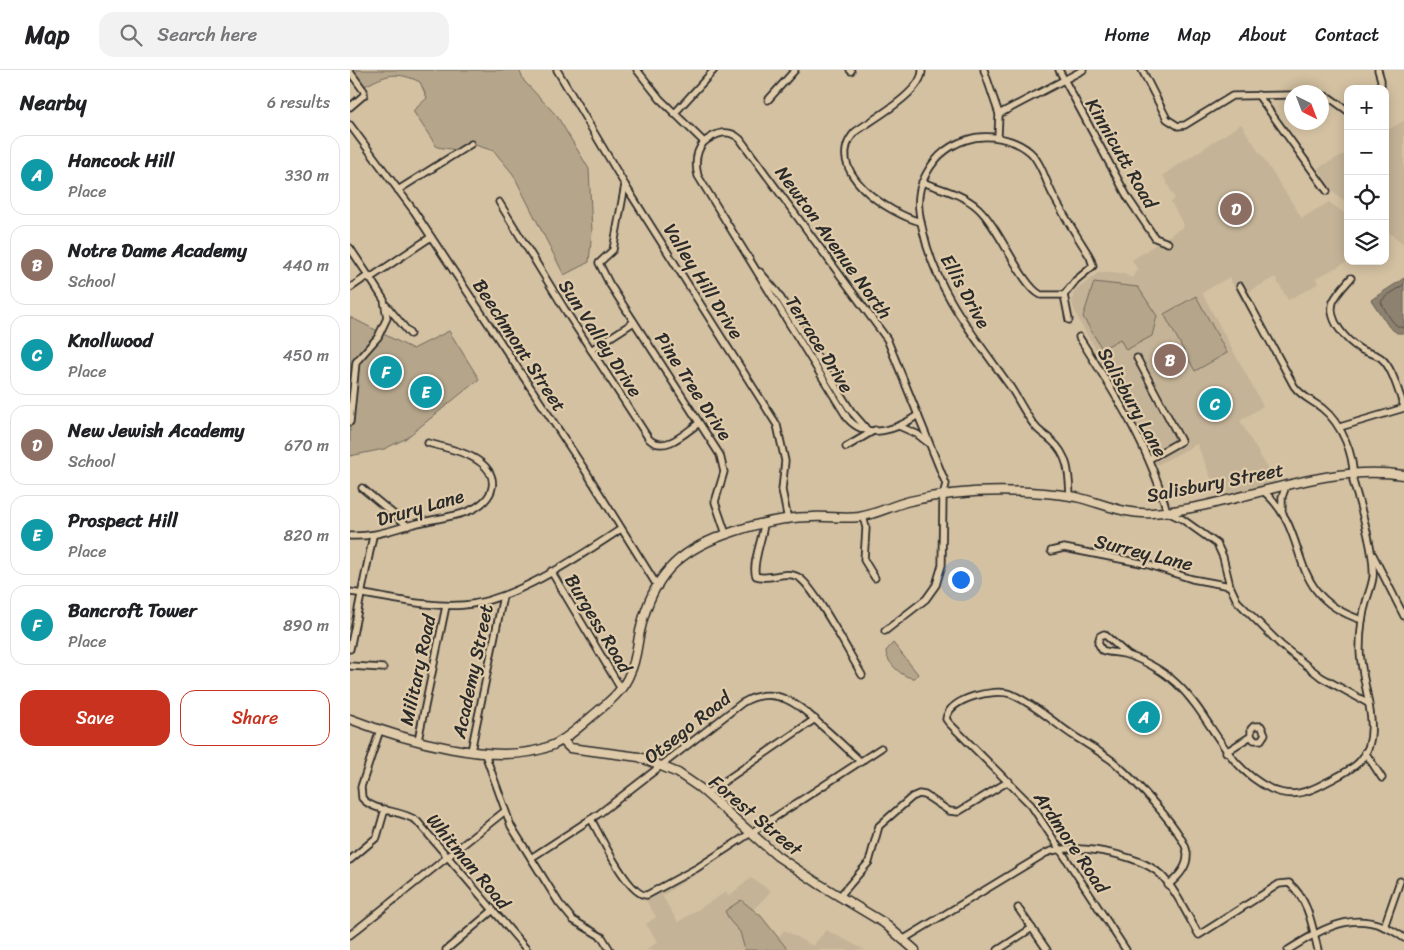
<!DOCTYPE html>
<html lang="en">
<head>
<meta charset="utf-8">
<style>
  :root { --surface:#fff; --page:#f2f2f2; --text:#202124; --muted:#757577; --line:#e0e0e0; --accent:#c8321e }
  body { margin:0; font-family:Sriracha,sans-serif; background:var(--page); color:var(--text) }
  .controls { position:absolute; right:15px; top:15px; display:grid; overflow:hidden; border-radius:10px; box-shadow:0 2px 12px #0003 }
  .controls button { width:45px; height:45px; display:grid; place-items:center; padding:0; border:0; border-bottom:1px solid var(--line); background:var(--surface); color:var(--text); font:25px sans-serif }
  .compass { position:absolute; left:934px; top:15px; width:45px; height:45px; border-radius:50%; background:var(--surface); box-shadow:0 2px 12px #0003; rotate:138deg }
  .you { position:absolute; left:610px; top:509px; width:18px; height:18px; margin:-12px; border:4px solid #fff; border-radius:50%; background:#1a73e8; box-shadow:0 0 0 8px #1a73e833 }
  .badge { display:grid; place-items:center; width:32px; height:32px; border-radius:50%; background:var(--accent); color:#fff; font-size:16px; font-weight:700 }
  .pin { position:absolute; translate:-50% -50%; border:2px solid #fff; box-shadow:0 1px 5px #0006 }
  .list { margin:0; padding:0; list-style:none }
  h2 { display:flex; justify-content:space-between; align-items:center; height:65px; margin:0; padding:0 20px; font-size:21px }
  h2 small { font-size:16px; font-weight:400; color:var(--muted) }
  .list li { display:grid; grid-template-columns:32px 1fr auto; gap:15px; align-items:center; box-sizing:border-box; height:80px; margin:0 10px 10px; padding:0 10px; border:1px solid var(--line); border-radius:15px }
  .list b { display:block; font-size:19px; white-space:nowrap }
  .list p { margin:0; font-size:16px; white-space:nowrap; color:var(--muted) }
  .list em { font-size:16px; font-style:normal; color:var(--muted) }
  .actions { display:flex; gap:10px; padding:15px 20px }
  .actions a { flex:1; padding:11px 0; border:1px solid var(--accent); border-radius:15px; text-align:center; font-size:18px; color:var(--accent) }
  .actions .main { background:var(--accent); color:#fff }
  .icon { flex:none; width:28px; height:28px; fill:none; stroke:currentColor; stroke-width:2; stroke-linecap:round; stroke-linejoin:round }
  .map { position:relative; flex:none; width:1054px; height:880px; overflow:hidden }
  header { display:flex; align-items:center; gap:30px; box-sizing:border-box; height:70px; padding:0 25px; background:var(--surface); border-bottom:1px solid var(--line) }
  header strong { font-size:24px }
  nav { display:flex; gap:28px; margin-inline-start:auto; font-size:18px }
  .search { width:350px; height:45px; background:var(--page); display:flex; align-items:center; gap:12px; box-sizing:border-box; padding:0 18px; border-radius:15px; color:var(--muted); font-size:19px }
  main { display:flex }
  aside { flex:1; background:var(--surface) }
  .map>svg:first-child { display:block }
  .built { fill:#c4b397 }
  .green { fill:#b5a58b; stroke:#70685b }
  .water { fill:#8d816f; stroke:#665f54 }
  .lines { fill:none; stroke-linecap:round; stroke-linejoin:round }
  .shore { stroke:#524d46; stroke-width:1 }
  .minor-casing { stroke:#2b2b2b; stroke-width:9 }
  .secondary-casing { stroke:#2b2b2b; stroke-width:11 }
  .minor { stroke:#dfcba9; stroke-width:5.5 }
  .secondary { stroke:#dfcba9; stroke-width:8 }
  .labels { text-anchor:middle; stroke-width:4.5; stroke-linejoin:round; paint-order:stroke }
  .street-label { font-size:19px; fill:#2b2b2b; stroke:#dfcba9 }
</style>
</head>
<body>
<header>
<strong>Map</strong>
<div class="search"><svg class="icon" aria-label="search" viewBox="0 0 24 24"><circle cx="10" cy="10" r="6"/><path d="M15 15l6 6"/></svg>Search here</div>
<nav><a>Home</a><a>Map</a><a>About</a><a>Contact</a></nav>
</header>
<main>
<aside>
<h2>Nearby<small>6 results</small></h2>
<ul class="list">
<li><span class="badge" style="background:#0f9aa8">A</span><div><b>Hancock Hill</b><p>Place</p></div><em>330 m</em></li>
<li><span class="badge" style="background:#8d6e63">B</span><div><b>Notre Dame Academy</b><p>School</p></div><em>440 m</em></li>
<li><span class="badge" style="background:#0f9aa8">C</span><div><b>Knollwood</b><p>Place</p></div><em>450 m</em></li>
<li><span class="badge" style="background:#8d6e63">D</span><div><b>New Jewish Academy</b><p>School</p></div><em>670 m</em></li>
<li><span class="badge" style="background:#0f9aa8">E</span><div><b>Prospect Hill</b><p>Place</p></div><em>820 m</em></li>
<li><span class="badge" style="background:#0f9aa8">F</span><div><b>Bancroft Tower</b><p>Place</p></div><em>890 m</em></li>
</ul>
<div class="actions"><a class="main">Save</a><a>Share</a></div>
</aside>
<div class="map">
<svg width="1054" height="880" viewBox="0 0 1054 880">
  <rect width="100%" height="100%" fill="#d4c1a2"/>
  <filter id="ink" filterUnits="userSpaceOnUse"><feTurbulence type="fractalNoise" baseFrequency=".02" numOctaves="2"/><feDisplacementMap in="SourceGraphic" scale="10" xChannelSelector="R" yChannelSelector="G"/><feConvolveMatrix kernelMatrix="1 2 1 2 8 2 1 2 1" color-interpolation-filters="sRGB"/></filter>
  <g filter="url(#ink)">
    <g class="built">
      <polygon points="1054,51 1054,174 1035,160 1035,61"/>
      <polygon points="891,54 952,148 979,132 998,146 999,191 966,208 968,214 938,230 925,207 900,221 901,226 891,230 879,207 852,223 913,336 890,351 926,413 868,425 847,374 807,395 784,354 776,330 729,251 722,233 724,222 748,203 772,203 782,208 787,199 782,190 834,156 821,132 825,129 813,105"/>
      <polygon points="998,82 998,133 985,124 968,98"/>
      <polygon points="336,804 338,809 312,826 328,852 376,822 379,826 401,808 421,821 400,843 428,868 434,860 463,876 476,860 515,880 296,880 308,872 296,854 306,847 295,829"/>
    </g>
    <g class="green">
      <path d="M 3,0 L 169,0 L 174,11 L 207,46 L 239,99 L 242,161 L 239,192 L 214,205 L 163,104 L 144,81 L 119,73 L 107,80 L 87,77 L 63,41 L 77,28 L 70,12 C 47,1 37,4 15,16 Z"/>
      <polygon points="744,212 788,217 807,246 802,266 776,280 770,269 752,279 733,247"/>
      <polygon points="846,226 877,283 845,301 814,244"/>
      <polygon points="0,247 63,279 99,261 129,309 55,369 34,379 0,386"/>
      <path d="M 543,573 L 568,604 L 565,608 C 553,609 536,592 536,581 Z"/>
      <polygon points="391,830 411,846 438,880 395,880 390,862 380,851 375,841"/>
    </g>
    <path class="water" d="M 1054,208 L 1054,263 L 1047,263 L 1039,257 L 1021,230 C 1032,222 1043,216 1054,208 Z"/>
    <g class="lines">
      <path class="shore" d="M 1054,214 C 1046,222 1037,223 1031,232 C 1036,241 1043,258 1054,258"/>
      <g class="minor-casing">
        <g id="minor">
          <polyline points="207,0 275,115 427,355 435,391 432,420 438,450"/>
          <path d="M 287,0 L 310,29 L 354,72 C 366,63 378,58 390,69 L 537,269 L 596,414 L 593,425 L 592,495 L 586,515 L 576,529 L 535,561"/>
          <polyline points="500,0 501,1"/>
          <polyline points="634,0 649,44 648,67"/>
          <polyline points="709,0 778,128 805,168 818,173"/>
          <polyline points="792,0 817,49 828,56 835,55 882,26 942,25"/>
          <polyline points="1028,0 1031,10 1031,19"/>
          <polyline points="0,2 14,21 14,25 0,37"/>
          <polyline points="908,25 977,121"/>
          <polyline points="972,25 980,28 998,41"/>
          <polyline points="418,30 445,0"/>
          <polyline points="324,44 364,0"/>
          <polyline points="649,44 733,0"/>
          <polyline points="0,55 64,141 235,400 308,517"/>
          <path d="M 354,72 C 345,82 345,94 348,106 L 498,349 C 518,371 548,359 568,345"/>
          <path d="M 572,112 C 591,119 613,124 628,138 C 650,158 671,215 691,225 L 714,225 L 726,210 L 743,196 L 740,187 C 727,166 714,146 703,125 C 696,112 691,92 680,82 C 664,68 636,63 616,70 C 594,77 580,93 572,113 C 566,129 569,145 573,161 C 586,221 624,266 659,315 C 668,328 675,344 685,356 C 689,362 697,366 702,371 C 719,386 719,405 720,426"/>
          <polyline points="275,115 263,180 249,193 259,213 370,385 374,402 365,432 376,464"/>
          <polyline points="48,120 121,74"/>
          <path d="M 149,132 L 217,243 L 299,369 C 315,384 336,362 349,353"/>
          <path d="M 571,152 C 539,144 471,100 505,62 C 521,50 573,22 572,0"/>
          <polyline points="0,178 20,208 16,207 0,218"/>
          <polyline points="410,202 427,222 501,341 515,357"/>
          <path d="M 1001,208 C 995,215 987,223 983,232 C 977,250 997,271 1010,279 C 1016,283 1025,283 1031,288 C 1043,298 1048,322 1054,336"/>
          <polyline points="714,225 719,250"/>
          <polyline points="37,236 60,264"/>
          <path d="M 729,267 C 764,322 800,378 817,442 L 832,449 L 867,474 L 873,487 L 880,516 L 887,531 L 931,575 L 971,607 L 1018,633"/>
          <polyline points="241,280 284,252"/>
          <polyline points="787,288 831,371 799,389"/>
          <polyline points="0,352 6,292 28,267 37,248 34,230 20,208 81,167"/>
          <polyline points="551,357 567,364 577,372"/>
          <polyline points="990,357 1054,338"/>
          <polyline points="496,377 525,360"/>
          <polyline points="12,418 58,456"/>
          <path d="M 913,421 C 964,463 932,524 1012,550"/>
          <polyline points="932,441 932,427 936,416"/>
          <polyline points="513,446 516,458 514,490 525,508"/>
          <path d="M 414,454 C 413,467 401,496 406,506 C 419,511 435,500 448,507 C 464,515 501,587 512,605"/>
          <path d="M 0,466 C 25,467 40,460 64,454 C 81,449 100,448 116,442 C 147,431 153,403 122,387 C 109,380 92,377 78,373"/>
          <polyline points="701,481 714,478 796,494 842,509 880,516"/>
          <polyline points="1023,485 1054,546"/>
          <polyline points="201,501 271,619"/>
          <path d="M 0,522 C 37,527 77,538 114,535 C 164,531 230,486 271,459"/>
          <polyline points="0,579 23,466"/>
          <path d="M 778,585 L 754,564 L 750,566 L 748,573 L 752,580 C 759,583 766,582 774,584 C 792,589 812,600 826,613 C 863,647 872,695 921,719 C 940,728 957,723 975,713 C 986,707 1001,701 1010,691 C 1036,664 1009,610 1010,578 C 1010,562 1012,545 1017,529 C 1019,522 1022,515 1023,507 C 1025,482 1010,436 1003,411 C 1005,386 992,354 972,338 C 961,330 952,327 944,316 L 890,216"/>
          <polyline points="0,596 33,598"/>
          <path d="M 30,660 L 11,717 L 12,728 C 25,743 51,739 67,751 L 177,880"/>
          <polyline points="68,670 96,536"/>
          <polyline points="121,681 153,526"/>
          <polyline points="876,682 901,666 904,670 911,670 915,664 911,656 904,656 901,659 901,666"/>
          <polyline points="1015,682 1032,708"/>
          <polyline points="135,684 161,756 209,833 223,850 252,867 260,880"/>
          <polyline points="356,724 465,649"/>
          <path d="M 241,749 C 250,765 279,827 297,825 L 347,798 L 531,678"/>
          <path d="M 181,788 L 250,743 L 392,633 C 425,613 449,635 473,657 C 486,668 498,680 511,692"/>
          <polyline points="0,790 27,767 35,739"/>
          <polyline points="489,827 519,792 529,756 562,727 569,724 575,725 599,741 608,742 659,711"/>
          <polyline points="668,838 697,880"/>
          <polyline points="1034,857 1050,811"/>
          <polyline points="0,865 155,741"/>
          <path d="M 554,869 L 696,783 C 722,772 789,784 810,804 C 825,818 838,847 849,865 L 929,814 L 939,813 C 959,830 962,856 968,880"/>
          <polyline points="96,880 142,841"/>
          <polyline points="648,880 682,858"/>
          <path d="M 776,880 L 681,735 L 599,653 L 596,649 C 599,628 644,618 661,624 C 683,633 704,653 724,666 C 738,675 753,683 765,693 C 781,707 837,764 837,784 C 838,797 827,808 818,815"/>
          <path d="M 938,880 C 978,855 1011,836 1054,868"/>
        </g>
      </g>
      <g class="secondary-casing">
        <g id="secondary">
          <path d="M 0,649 C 52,669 150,699 203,675 C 217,669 229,657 241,647 C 255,635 273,622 280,603 C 287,589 287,572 291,557 C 303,507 327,482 374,465 C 401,455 433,447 462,447 C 478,446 494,449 509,447 C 527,444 543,435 560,431 C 598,422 640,420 679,422 C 695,423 711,424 726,427 C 752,433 774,445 802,443 C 886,438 968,392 1054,405"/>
          <polyline points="212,670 220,678 289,687 328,703 350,718 427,786 469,814 534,853 565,880"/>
        </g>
      </g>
      <use href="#minor" class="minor"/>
      <use href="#secondary" class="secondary"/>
    </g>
  </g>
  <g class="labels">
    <g class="street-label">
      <text transform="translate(772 83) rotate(60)" y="7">Kinnicutt Road</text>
      <text transform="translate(484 172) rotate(54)" y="7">Newton Avenue North</text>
      <text transform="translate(354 211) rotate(58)" y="7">Valley Hill Drive</text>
      <text transform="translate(616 221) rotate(61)" y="7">Ellis Drive</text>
      <text transform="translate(251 268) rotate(57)" y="7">Sun Valley Drive</text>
      <text transform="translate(470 274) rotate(58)" y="7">Terrace Drive</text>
      <text transform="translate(170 275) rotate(57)" y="7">Beechmont Street</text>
      <text transform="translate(344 316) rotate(57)" y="7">Pine Tree Drive</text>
      <text transform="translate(783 332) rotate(61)" y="7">Salisbury Lane</text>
      <text transform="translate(865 412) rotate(-11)" y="7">Salisbury Street</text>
      <text transform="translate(70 437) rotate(-16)" y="7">Drury Lane</text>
      <text transform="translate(794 482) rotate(14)" y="7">Surrey Lane</text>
      <text transform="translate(249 553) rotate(59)" y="7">Burgess Road</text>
      <text transform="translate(67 600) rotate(-78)" y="7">Military Road</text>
      <text transform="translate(122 601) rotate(-78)" y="7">Academy Street</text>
      <text transform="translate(337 657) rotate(-38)" y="7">Otsego Road</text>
      <text transform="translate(406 745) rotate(40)" y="7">Forest Street</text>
      <text transform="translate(722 772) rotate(56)" y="7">Ardmore Road</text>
      <text transform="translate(119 791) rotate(50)" y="7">Whitman Road</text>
    </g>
  </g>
</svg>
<div class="controls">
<button>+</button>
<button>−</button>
<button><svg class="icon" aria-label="locate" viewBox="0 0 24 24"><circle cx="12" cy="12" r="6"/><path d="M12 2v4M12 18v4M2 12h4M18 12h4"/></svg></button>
<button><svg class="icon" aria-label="layers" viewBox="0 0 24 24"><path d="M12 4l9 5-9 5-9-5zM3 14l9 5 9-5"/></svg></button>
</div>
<svg class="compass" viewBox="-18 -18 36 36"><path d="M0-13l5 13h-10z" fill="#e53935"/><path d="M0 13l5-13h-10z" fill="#757577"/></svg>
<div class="you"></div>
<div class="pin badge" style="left:794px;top:647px;background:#0f9aa8">A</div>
<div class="pin badge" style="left:820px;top:290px;background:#8d6e63">B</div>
<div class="pin badge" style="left:865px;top:334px;background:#0f9aa8">C</div>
<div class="pin badge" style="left:886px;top:139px;background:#8d6e63">D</div>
<div class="pin badge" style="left:76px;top:322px;background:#0f9aa8">E</div>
<div class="pin badge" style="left:36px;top:302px;background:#0f9aa8">F</div>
</div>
</main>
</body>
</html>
